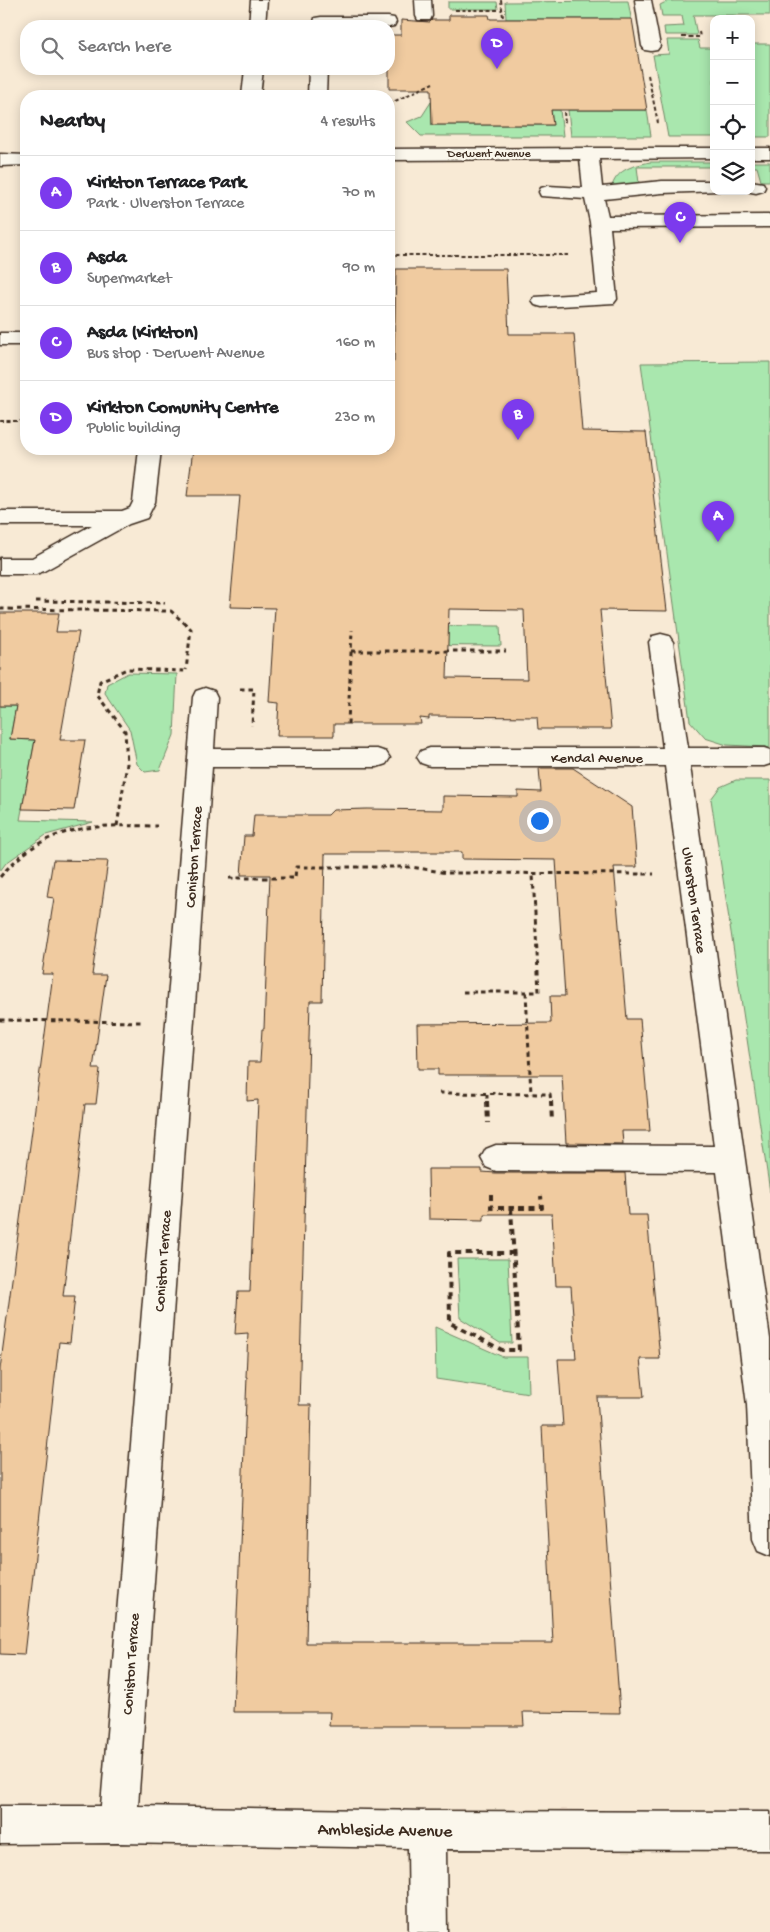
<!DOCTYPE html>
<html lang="en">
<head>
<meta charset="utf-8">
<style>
  :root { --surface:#fff; --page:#f2f2f2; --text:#202124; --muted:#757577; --line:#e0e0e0; --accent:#7c3aed }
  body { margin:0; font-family:"Gochi Hand",sans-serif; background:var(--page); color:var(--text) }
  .controls { position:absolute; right:15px; top:15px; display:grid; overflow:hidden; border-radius:10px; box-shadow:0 2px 12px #0003 }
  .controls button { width:45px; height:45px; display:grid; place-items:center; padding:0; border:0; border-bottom:1px solid var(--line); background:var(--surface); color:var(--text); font:25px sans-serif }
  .you { position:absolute; left:539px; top:820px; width:18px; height:18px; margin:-12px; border:4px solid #fff; border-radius:50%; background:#1a73e8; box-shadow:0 0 0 8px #1a73e833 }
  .badge { display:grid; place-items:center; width:32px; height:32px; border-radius:50%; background:var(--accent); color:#fff; font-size:16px; font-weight:700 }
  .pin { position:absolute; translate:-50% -41px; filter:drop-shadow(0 1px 2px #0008) }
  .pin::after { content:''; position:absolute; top:26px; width:18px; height:15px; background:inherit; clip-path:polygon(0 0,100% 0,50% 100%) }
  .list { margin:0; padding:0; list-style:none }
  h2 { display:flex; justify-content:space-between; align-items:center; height:65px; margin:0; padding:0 20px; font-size:21px }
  h2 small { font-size:16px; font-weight:400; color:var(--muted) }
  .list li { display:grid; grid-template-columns:32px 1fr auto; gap:15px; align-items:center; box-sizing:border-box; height:75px; padding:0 20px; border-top:1px solid var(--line) }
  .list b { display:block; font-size:19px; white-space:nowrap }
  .list p { margin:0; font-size:16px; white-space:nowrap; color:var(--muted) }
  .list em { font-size:16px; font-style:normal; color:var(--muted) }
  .icon { flex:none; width:28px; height:28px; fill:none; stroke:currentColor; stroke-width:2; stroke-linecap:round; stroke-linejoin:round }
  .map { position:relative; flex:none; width:770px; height:1932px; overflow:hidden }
  .search { position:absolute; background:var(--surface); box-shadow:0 2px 12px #0003; left:20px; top:20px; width:375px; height:55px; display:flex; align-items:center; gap:12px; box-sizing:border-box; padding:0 18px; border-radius:20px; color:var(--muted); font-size:19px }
  .panel { position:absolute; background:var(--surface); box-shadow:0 2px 12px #0003; left:20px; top:90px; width:375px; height:365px; border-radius:20px }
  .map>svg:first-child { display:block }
  .green { fill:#a9e7ae; stroke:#728866 }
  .building { fill:#f0cba0; stroke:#3b2a1e; fill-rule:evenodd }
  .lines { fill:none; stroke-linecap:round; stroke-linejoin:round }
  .minor-casing { stroke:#3b2a1e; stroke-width:3 }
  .path-far2 { stroke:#3b2a1e; stroke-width:2; stroke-dasharray:4 2.5; stroke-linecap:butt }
  .path-far1 { stroke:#3b2a1e; stroke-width:3; stroke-dasharray:4.5 4; stroke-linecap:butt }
  .path { stroke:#3b2a1e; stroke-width:4; stroke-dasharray:6 4.5; stroke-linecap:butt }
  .minor { fill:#fbf7ec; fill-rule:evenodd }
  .labels { text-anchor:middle; stroke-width:4.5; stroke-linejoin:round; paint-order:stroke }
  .far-street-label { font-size:12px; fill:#3b2a1e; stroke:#fbf7ec }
  .street-label { font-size:15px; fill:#3b2a1e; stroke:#fbf7ec }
  .near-street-label { font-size:18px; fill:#3b2a1e; stroke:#fbf7ec }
</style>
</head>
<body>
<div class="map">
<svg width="770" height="1932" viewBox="0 0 770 1932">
  <rect width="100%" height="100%" fill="#f8ead5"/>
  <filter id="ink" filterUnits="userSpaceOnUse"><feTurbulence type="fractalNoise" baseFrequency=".02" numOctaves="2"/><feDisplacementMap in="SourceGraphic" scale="10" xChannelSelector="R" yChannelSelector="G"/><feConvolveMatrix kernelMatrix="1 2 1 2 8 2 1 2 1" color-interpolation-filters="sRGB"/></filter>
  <g filter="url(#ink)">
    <g class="green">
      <polygon points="628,1 638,55 617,55 612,19 506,19 505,2"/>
      <polygon points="668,1 770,1 770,15 693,15 697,35 665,35 664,27 684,26 682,16 662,16 660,5"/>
      <polygon points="448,2 497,2 498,9 448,9"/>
      <polygon points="667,40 698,40 700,48 714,48 714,137 668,137 653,55 669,54"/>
      <polygon points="752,44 770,44 770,137 751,137"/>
      <polygon points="431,102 432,125 552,125 551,110 560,110 563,136 421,136 407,122 422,116"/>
      <polygon points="568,110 647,110 651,136 571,136"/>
      <path d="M 650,162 L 714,162 L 714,167 L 637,167 L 639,183 L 612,186 C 618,168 634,166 650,162 Z"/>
      <polygon points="751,162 770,162 770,181 761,181 757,167 751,167"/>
      <polygon points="770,362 770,766 767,747 727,745 705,738 690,721 641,363"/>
      <polygon points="361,625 500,626 501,646 361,645"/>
      <polygon points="128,673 177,674 174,735 160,770 145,772 137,764 130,730 105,693 107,684"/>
      <polygon points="0,706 16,706 10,739 35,740 20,820 93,822 46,835 6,863 0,871"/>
      <polygon points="736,780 770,780 770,1192 711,799 720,787"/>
      <polygon points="457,1259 508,1259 512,1343 500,1343 460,1318"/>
      <polygon points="435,1327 503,1357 528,1357 529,1393 436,1379"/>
    </g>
    <g class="building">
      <polygon points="449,15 489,15 490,19 632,19 647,110 551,110 553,125 432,125 431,89 389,89 389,35 401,35 401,20 430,22 432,20 449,20"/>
      <path d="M 396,269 L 506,269 L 509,334 L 574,334 L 582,431 L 646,432 L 667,611 L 600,610 L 611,729 L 538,729 L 537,717 L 429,716 L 429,719 L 420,718 L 421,724 L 334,724 L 334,736 L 277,736 L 279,703 L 269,702 L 275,608 L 230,607 L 240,496 L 187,496 L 193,449 L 389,449 L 389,362 L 394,362 ZM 449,609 L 524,610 L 527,679 L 447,678 Z"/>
      <polygon points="0,613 59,613 56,632 79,632 60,740 85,740 74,810 22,809 35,740 10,739 16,706 0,706"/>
      <polygon points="539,768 573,768 632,807 637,867 614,867 627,1019 640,1019 650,1131 622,1131 623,1144 566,1143 562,1075 438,1075 438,1069 418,1069 417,1024 551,1023 550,996 565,996 556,860 462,859 462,852 350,852 349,854 325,854 322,1001 310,1001 299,1405 311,1405 306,1643 553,1643 542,1426 563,1426 558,1359 576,1359 571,1286 556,1286 552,1214 484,1214 484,1220 429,1219 428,1169 482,1169 482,1172 496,1173 625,1173 628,1215 647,1215 660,1359 640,1359 644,1397 597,1397 620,1713 523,1712 524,1726 329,1726 330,1712 233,1712 247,1377 246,1377 248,1333 235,1334 238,1292 250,1292 258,1100 247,1101 248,1062 260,1062 262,1029 264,1029 270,875 241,875 244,836 252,836 254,815 328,815 333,810 367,809 443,810 443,796 518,797 518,791 541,792"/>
      <polygon points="53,860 108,861 92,975 106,975 93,1069 100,1069 96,1104 85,1104 63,1296 75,1296 70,1343 59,1342 24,1655 0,1654 0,1369 53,974 42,974 54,898 47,897"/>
    </g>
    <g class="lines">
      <g class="minor-casing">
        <g id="minor">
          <polygon points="251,0 267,0 265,26 249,26"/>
          <polygon points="415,0 431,0 432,16 430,20 418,20 416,16"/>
          <polygon points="635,0 651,0 660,46 657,50 651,51 645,50 642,46"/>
          <polygon points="321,17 388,17 394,18 396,22 394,26 389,27 313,26 315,18"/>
          <polygon points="245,69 263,69 260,96 242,96"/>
          <polygon points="309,69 327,69 326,96 308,96"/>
          <polygon points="586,148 714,148 714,158 599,159 602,187 662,181 714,181 714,191 719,191 662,193 604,199 608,216 770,215 770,227 610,228 617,299 614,303 542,307 535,305 532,301 535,297 597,293 590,222 585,199 541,196 539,192 541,188 548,186 583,188 580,159 389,160 389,149"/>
          <rect x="751" y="148" width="19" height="10"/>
          <polygon points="0,154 26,155 26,165 0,166"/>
          <polygon points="751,181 763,183 765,187 763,191 756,193 746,191 751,191"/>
          <rect x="0" y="333" width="26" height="12"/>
          <polygon points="139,449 161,449 155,502 147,518 129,524 44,571 36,574 0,574 0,558 32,558 92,525 0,525 0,511 122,511 130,508 133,502"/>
          <polygon points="661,634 669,636 673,642 688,748 764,748 770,750 770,764 764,766 690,766 770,1339 770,1556 758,1551 753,1539 747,1405 717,1172 496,1171 486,1167 481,1158 486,1149 496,1145 714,1146 665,766 430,766 421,763 417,757 421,751 430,748 663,748 649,642 653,636"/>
          <polygon points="205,688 214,691 217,697 214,749 377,749 386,752 390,758 386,764 377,767 212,767 138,1806 427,1811 770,1812 770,1850 446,1849 447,1932 409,1932 408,1848 118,1843 0,1844 0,1806 101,1806 193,697 196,691"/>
        </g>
      </g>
      <g class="path-far2">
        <polyline points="501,0 503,17"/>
        <polyline points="455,10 502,10"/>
        <polyline points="682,37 700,37 699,32"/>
        <polyline points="648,75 658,123"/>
        <polyline points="389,104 433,83"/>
        <polyline points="564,112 565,123"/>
        <polyline points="389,255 568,255"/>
        <polyline points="0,421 26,421"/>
      </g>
      <g class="path-far1">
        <polyline points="36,601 165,603"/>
        <polyline points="0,609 171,611 191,629 186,670"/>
        <polyline points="351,651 506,651"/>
        <polyline points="240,689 254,689 252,726"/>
        <polyline points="348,724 352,630"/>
        <polyline points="117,826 127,764 125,731 97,695 100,681 127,669 185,671"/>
        <path d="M 0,877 C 46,823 92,825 157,826"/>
        <polyline points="229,878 295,878 296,867 412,867 447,873 654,874"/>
        <polyline points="463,992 539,992 533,874"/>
        <polyline points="526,992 531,1094"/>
        <polyline points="0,1020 142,1022"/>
        <polyline points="439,1093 550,1094 551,1102"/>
        <polyline points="487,1094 487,1102"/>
      </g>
      <g class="path">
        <polyline points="487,1101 488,1123"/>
        <polyline points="551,1101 552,1122"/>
        <polyline points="491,1194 491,1208 542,1208 541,1196"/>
        <polyline points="511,1208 519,1350 502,1350 450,1323 449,1253 513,1253"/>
      </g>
      <use href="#minor" class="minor"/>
    </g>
  </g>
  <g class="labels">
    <g class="far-street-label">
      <text x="489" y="157">Derwent Avenue</text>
    </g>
    <g class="street-label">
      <text x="597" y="762">Kendal Avenue</text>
      <text transform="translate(193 857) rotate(-86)" y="5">Coniston Terrace</text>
      <text transform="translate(695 900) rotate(82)" y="5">Ulverston Terrace</text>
      <text transform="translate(162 1261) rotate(-86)" y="5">Coniston Terrace</text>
      <text transform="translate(130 1664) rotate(-86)" y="5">Coniston Terrace</text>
    </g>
    <g class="near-street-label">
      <text transform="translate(385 1829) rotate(1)" y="6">Ambleside Avenue</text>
    </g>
  </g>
</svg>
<div class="controls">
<button>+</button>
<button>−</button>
<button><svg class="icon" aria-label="locate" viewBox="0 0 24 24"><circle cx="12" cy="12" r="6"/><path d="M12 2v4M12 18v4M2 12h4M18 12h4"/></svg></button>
<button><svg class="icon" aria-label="layers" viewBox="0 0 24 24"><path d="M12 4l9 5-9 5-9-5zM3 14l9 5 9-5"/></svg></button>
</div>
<div class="you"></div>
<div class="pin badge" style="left:718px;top:542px">A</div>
<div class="pin badge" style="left:518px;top:440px">B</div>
<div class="pin badge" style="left:680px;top:243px">C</div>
<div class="pin badge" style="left:497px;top:69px">D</div>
<div class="search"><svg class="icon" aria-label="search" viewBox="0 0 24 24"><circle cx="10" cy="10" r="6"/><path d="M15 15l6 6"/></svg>Search here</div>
<section class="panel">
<h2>Nearby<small>4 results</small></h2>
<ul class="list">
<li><span class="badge">A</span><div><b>Kirkton Terrace Park</b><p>Park · Ulverston Terrace</p></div><em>70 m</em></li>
<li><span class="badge">B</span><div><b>Asda</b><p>Supermarket</p></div><em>90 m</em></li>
<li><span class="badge">C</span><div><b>Asda (Kirkton)</b><p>Bus stop · Derwent Avenue</p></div><em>160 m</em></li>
<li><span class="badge">D</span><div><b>Kirkton Comunity Centre</b><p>Public building</p></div><em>230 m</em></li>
</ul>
</section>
</div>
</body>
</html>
